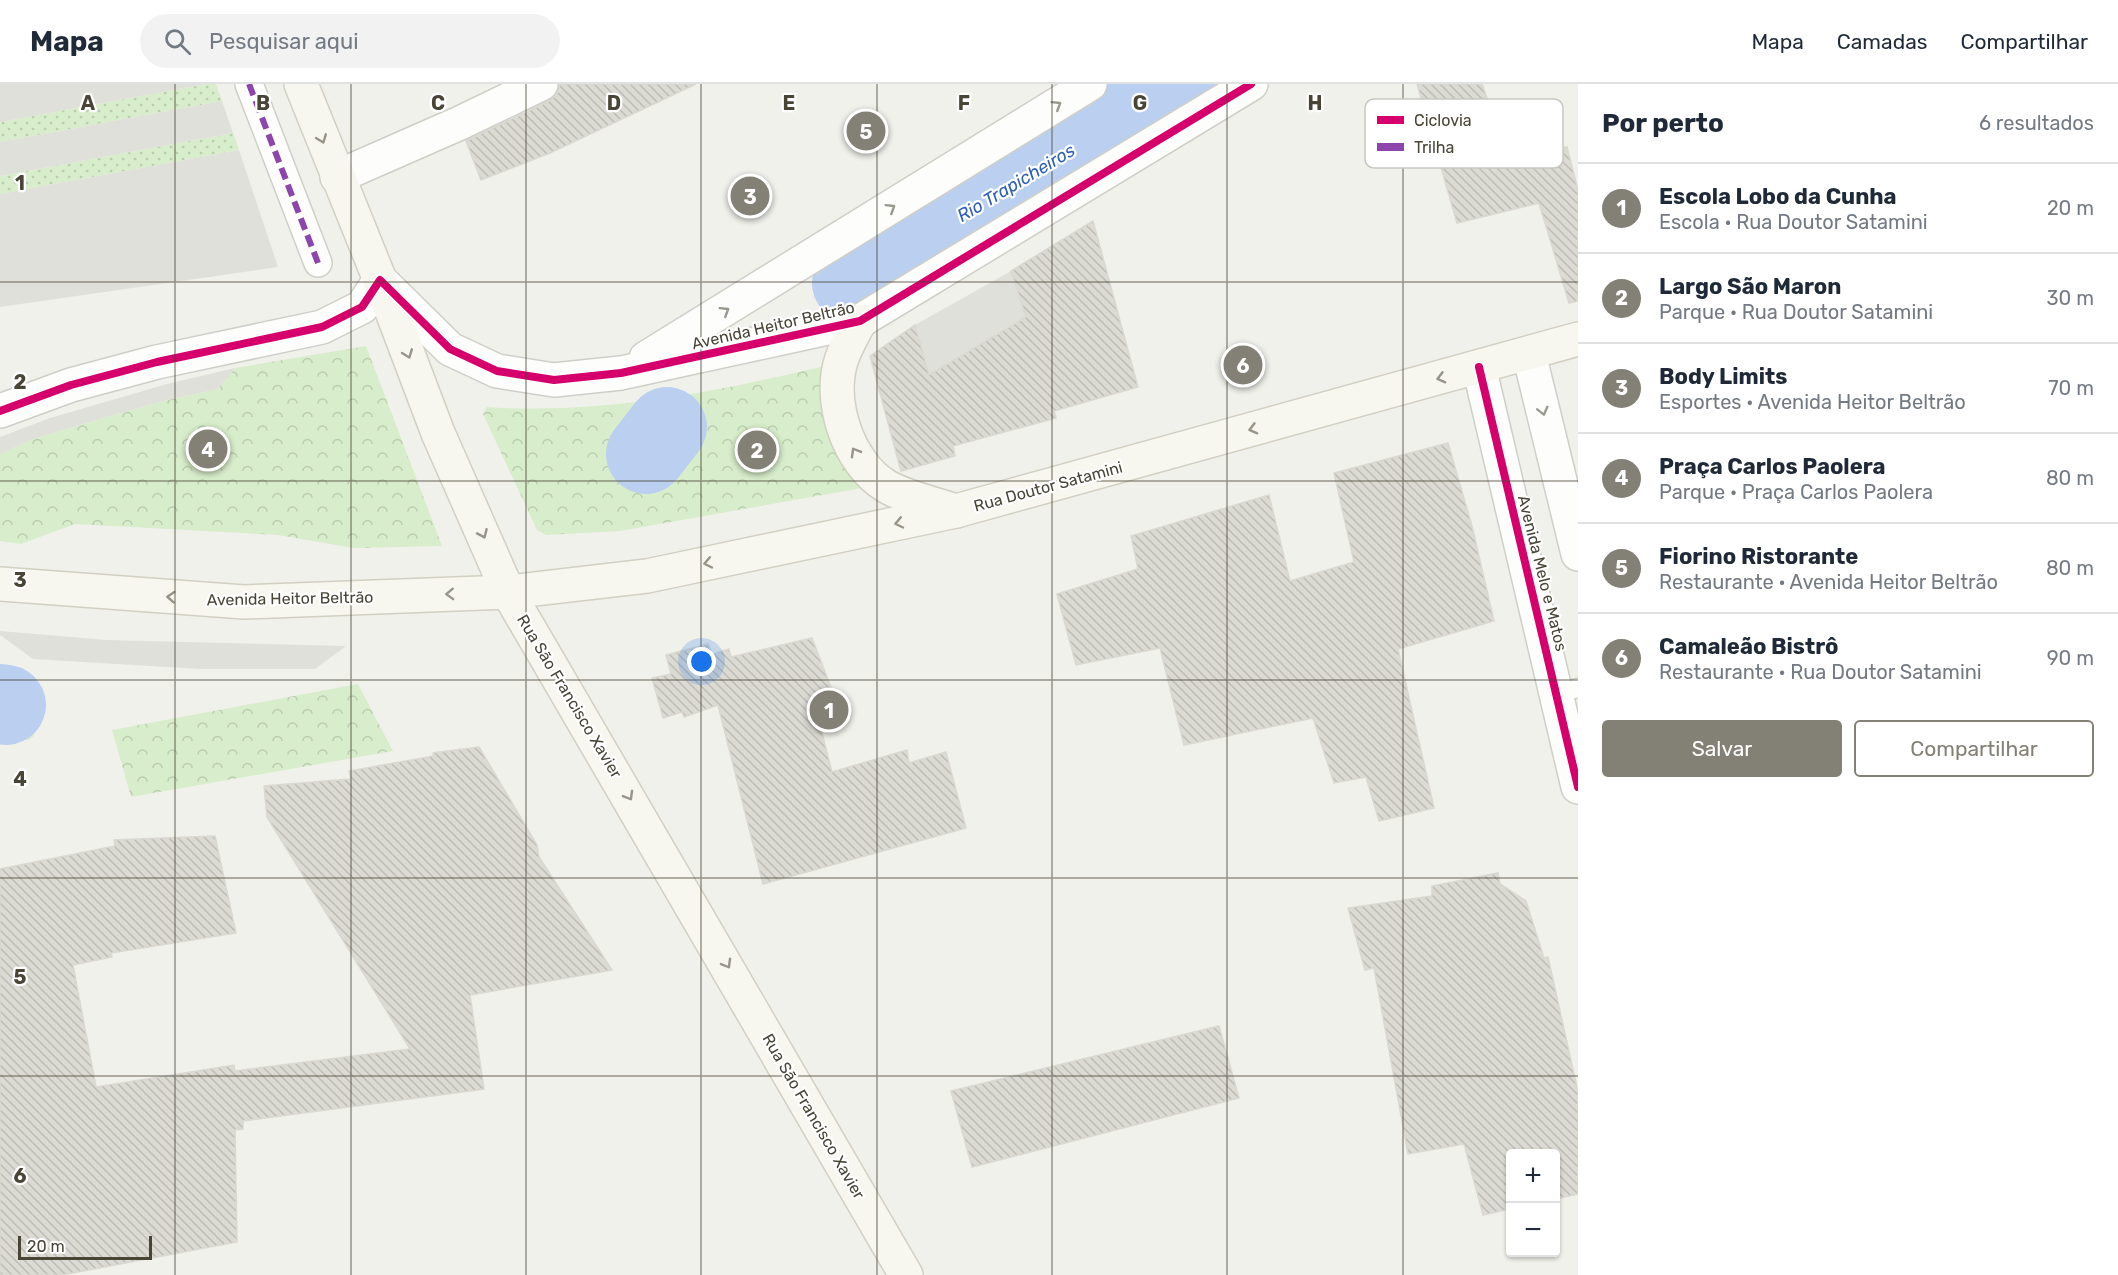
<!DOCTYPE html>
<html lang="pt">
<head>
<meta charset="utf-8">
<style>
  :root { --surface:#fff; --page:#f2f2f3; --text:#1f2937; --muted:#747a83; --line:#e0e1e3; --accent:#838175 }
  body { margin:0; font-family:Rubik,sans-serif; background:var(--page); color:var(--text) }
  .controls { position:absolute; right:18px; bottom:18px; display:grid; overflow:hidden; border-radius:6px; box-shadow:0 2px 4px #0004 }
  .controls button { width:54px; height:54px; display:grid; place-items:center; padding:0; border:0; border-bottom:2px solid var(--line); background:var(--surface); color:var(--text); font:30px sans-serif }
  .scale { position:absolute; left:18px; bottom:15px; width:134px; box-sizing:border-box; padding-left:6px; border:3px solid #484536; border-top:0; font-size:16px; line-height:21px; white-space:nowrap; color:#484536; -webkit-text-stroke:4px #fff; paint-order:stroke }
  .you { position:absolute; left:702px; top:578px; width:21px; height:21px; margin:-15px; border:4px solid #fff; border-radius:50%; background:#1a73e8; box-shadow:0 0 0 9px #1a73e833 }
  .badge { display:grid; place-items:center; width:39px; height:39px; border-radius:50%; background:var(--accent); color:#fff; font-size:20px; font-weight:700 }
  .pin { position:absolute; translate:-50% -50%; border:3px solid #fff; box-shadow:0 2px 6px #0006 }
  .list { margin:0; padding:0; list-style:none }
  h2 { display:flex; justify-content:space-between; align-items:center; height:78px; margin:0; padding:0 24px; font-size:26px }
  h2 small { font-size:20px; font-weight:400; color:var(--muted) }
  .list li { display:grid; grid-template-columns:39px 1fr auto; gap:18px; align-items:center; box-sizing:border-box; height:90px; padding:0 24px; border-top:2px solid var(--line) }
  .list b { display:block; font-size:22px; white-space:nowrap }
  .list p { margin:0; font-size:20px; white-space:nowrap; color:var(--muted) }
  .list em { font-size:20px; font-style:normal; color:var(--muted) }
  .actions { display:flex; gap:12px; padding:18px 24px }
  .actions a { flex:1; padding:14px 0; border:2px solid var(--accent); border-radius:6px; text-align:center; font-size:21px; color:var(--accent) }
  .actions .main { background:var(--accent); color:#fff }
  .icon { flex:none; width:33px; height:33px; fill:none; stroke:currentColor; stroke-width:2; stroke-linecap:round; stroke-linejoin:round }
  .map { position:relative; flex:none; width:1578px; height:1191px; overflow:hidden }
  header { display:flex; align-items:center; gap:36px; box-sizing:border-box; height:84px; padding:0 30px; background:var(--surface); border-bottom:2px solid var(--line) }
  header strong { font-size:28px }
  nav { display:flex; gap:33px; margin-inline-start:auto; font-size:21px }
  .search { width:420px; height:54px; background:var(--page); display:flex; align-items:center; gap:15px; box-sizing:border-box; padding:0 21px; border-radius:33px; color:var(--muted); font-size:22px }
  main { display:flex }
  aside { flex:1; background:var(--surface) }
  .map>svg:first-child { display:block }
  .grass { fill:url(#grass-dots) }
  .park { fill:url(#park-crowns); fill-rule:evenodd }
  .parking { fill:#e0e0da }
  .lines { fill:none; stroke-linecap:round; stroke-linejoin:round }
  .river { stroke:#bbd0f0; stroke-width:80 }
  .building { fill:url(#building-back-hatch); stroke:#d9d8d1; stroke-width:1.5 }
  .service-casing { stroke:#cfcfc8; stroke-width:21 }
  .pedestrian-casing { stroke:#cfcfc8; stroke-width:30 }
  .minor-casing { stroke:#cfcfc8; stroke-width:36 }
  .tertiary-casing { stroke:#cfcfc8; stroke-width:36 }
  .secondary-casing { stroke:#d1d0c2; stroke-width:36 }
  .service { stroke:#fdfdfc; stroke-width:18 }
  .pedestrian { stroke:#fdfdfc; stroke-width:27 }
  .minor { stroke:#fdfdfc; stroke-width:33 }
  .tertiary { stroke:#fdfdfc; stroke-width:33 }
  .secondary { stroke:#f7f6ef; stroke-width:33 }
  .quiet { stroke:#8e44ad; stroke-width:6; stroke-dasharray:12 6; stroke-linecap:butt }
  .cycleway-casing { stroke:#fff; stroke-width:11 }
  .cycleway { stroke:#d6006c; stroke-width:8 }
  .oneway { stroke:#99988f }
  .oneway2 { stroke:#979589 }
  .grid { fill:none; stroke:#484536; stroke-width:1.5; stroke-opacity:0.55 }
  .labels { text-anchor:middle; stroke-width:4.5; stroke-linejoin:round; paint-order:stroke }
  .street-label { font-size:16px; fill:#484536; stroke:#fff }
  .water-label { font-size:18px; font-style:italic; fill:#2d60b6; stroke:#fff }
  .key { fill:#fff; stroke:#c8c7c3; stroke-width:1.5 }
  .key-label { font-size:16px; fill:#484536 }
  .grid-label { font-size:20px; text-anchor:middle; font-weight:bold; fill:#484536; stroke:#fff; stroke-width:4.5; stroke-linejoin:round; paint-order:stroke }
</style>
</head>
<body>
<header>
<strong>Mapa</strong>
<div class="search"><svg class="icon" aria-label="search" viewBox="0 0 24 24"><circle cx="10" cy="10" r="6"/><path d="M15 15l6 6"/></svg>Pesquisar aqui</div>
<nav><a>Mapa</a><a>Camadas</a><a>Compartilhar</a></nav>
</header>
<main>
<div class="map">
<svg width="1578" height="1191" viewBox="0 0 1578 1191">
  <defs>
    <pattern id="grass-dots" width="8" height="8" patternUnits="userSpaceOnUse" patternTransform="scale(1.5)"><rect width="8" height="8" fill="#d8edcb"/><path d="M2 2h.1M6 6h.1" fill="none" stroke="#bbcdaf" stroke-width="1.8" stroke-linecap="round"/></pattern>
    <pattern id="park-crowns" width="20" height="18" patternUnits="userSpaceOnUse" patternTransform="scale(1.5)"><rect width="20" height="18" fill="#d8edcb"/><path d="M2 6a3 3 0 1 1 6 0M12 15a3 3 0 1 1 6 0" fill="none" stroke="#bbcdaf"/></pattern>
    <pattern id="building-back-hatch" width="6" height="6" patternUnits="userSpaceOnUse" patternTransform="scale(1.5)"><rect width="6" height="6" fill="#dbdad3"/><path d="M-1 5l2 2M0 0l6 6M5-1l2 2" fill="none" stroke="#bdbcb6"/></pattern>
  </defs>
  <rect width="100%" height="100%" fill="#f1f1eb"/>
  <g class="grass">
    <polygon points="206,0 216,0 222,17 0,58 0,38"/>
    <polygon points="233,49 239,66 0,110 0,92"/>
    <polygon points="0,592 34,598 39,603 34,652 28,656 0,652"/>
  </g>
  <g class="park">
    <polygon points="366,262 442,462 353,464 278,451 75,440 21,460 0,457 0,370 33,355 100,335 163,317 218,305 235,284"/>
    <path d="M 825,282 L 868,403 L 620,447 L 546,451 L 537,446 L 483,330 L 487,323 C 601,331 715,308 825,282 ZM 650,329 L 685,357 L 663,384 L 628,356 Z"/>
    <polygon points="358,600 393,667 131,713 112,646"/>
  </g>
  <g class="parking">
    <polygon points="0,0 206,0 0,38"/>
    <polygon points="222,17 233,49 0,92 0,58"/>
    <polygon points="239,66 278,183 0,223 0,110"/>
    <polygon points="1011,187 1026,233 929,291 915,241"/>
    <polygon points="235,284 218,305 163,317 100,335 33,355 0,370 0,353 50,334 167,300"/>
    <polygon points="0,547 106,556 346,562 315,585 200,585 33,575 0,551"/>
  </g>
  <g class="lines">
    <g class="river">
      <polyline points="852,199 1179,0"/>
      <polyline points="646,370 667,343"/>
      <polyline points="0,620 6,621"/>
    </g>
  </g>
  <g class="building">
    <polygon points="560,0 696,0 550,69 481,96 466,57 549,17 557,10"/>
    <polygon points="1417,0 1482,0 1509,76 1567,63 1578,106 1578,217 1569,219 1539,119 1457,139"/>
    <polygon points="1093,137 1138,303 1054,327 1056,334 953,362 955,372 901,387 870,272 915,241 929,291 1026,233 1011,187"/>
    <polygon points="1448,359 1472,442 1494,537 1398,565 1434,724 1379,737 1366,693 1334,699 1313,634 1184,661 1160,564 1076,581 1057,510 1138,485 1131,452 1269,411 1290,497 1354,478 1334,389"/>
    <polygon points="812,554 832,606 813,613 832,688 907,666 909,679 946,668 966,744 763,800 718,621 684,633 682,628 663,634 652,594 671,590 666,571 708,560 713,570 729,565 731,573"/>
    <polygon points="479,663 537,761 539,773 612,886 470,911 484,1005 243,1037 243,1045 235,1046 237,1158 62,1191 0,1191 0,785 115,762 114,756 215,752 236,849 111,869 112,873 73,881 96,1003 234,981 235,987 410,965 267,733 264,702 351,695 349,687 434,672 433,669"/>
    <polygon points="1498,789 1500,800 1526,817 1544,874 1548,873 1578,1008 1578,1110 1556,1115 1556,1070 1510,1070 1510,1125 1483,1131 1464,1060 1408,1070 1374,884 1365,886 1348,824 1432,812 1432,802"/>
    <polygon points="1219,942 1239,1014 972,1083 951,1007"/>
  </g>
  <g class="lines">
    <g class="service-casing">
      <polyline id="service" points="1558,609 1578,604"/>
    </g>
    <g class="pedestrian-casing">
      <polyline id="pedestrian" points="249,0 318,179"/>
    </g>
    <g class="minor-casing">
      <g id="minor">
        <polyline points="337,93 460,39 541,0"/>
        <polyline points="1529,270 1578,470"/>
        <polyline points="1479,283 1578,703"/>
      </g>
    </g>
    <g class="tertiary-casing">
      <g id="tertiary">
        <polyline points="646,274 1090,0"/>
        <polyline points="0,327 71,301 157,278 322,243 362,223 380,196 450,265 497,287 554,296 621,289 860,237 1251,0"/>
      </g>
    </g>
    <g class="secondary-casing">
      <g id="secondary">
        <polyline points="301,0 380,196 438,349 508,508 906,1191"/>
        <path d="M 860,237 C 854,249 846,262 842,274 C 827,316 848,379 886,402 C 904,413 936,420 956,427"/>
        <polyline points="0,500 244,518 508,508 647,492 956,427 1578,255"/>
      </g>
    </g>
    <use href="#service" class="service"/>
    <use href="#pedestrian" class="pedestrian"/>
    <use href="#minor" class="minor"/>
    <use href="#tertiary" class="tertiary"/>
    <use href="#secondary" class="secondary"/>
    <polyline class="quiet" points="249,0 318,179"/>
    <g class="cycleway-casing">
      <g id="cycleway">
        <polyline points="1479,283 1578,703"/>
        <polyline points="0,327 71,301 157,278 322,243 362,223 380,196 450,265 497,287 554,296 621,289 860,237 1251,0"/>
      </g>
    </g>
    <use href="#cycleway" class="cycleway"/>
  </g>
  <defs><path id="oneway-chevron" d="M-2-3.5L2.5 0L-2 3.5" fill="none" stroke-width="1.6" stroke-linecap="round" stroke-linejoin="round" transform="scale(1.5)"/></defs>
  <g class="oneway">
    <use href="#oneway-chevron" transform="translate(1057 21) rotate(-32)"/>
    <use href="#oneway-chevron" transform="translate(891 124) rotate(-32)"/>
    <use href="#oneway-chevron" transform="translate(725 227) rotate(-32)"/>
    <use href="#oneway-chevron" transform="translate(1543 327) rotate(76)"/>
  </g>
  <g class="oneway2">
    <use href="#oneway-chevron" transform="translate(322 55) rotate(69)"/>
    <use href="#oneway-chevron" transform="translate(408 270) rotate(69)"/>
    <use href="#oneway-chevron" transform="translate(1441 294) rotate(165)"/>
    <use href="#oneway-chevron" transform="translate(1253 345) rotate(165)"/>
    <use href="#oneway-chevron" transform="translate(855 368) rotate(-120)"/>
    <use href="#oneway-chevron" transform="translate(899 439) rotate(168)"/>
    <use href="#oneway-chevron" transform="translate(483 450) rotate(66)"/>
    <use href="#oneway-chevron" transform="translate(708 479) rotate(168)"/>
    <use href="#oneway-chevron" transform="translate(450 510) rotate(178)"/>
    <use href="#oneway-chevron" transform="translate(171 513) rotate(-176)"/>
    <use href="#oneway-chevron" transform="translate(629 712) rotate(60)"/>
    <use href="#oneway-chevron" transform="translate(727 880) rotate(60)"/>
  </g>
  <path class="grid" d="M 175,0 L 175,1191M 351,0 L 351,1191M 526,0 L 526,1191M 701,0 L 701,1191M 877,0 L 877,1191M 1052,0 L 1052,1191M 1227,0 L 1227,1191M 1403,0 L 1403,1191M 0,198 L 1578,198M 0,397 L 1578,397M 0,596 L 1578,596M 0,794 L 1578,794M 0,992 L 1578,992"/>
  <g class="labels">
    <g class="street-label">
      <text transform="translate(773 241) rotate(-13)" y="6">Avenida Heitor Beltrão</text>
      <text transform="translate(1048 402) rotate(-15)" y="6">Rua Doutor Satamini</text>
      <text transform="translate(1543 489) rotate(76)" y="6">Avenida Melo e Matos</text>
      <text transform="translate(290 514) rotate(-1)" y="6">Avenida Heitor Beltrão</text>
      <text transform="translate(570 612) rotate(59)" y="6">Rua São Francisco Xavier</text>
      <text transform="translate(814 1032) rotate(60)" y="6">Rua São Francisco Xavier</text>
    </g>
    <g class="water-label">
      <text transform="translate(1016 99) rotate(-31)" y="6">Rio Trapicheiros</text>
    </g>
  </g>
  <rect x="1365" y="15" width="198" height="69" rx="9" class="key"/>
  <rect x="1377" y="32" width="27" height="8" fill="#d6006c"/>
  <rect x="1377" y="59" width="27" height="8" fill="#8e44ad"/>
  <g class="key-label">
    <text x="1414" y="42">Ciclovia</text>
    <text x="1414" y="69">Trilha</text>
  </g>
  <g class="grid-label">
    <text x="88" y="26">A</text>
    <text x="263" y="26">B</text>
    <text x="438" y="26">C</text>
    <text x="614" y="26">D</text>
    <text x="789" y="26">E</text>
    <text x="964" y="26">F</text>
    <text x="1140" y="26">G</text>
    <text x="1315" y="26">H</text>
    <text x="20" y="106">1</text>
    <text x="20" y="305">2</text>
    <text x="20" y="503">3</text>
    <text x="20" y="702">4</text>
    <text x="20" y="900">5</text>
    <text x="20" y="1099">6</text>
  </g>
</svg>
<div class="controls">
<button>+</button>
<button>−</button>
</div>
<div class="scale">20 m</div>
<div class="you"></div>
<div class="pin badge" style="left:829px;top:626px">1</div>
<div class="pin badge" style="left:757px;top:366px">2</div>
<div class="pin badge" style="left:750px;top:112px">3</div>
<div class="pin badge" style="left:208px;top:365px">4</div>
<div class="pin badge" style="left:866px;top:47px">5</div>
<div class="pin badge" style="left:1243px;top:281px">6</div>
</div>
<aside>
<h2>Por perto<small>6 resultados</small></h2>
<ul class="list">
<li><span class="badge">1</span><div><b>Escola Lobo da Cunha</b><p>Escola · Rua Doutor Satamini</p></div><em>20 m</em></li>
<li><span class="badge">2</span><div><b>Largo São Maron</b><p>Parque · Rua Doutor Satamini</p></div><em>30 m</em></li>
<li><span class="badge">3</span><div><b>Body Limits</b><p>Esportes · Avenida Heitor Beltrão</p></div><em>70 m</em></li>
<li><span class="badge">4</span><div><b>Praça Carlos Paolera</b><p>Parque · Praça Carlos Paolera</p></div><em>80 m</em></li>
<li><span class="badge">5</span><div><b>Fiorino Ristorante</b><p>Restaurante · Avenida Heitor Beltrão</p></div><em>80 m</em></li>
<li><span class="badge">6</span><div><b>Camaleão Bistrô</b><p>Restaurante · Rua Doutor Satamini</p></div><em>90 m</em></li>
</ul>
<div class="actions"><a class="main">Salvar</a><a>Compartilhar</a></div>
</aside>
</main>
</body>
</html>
